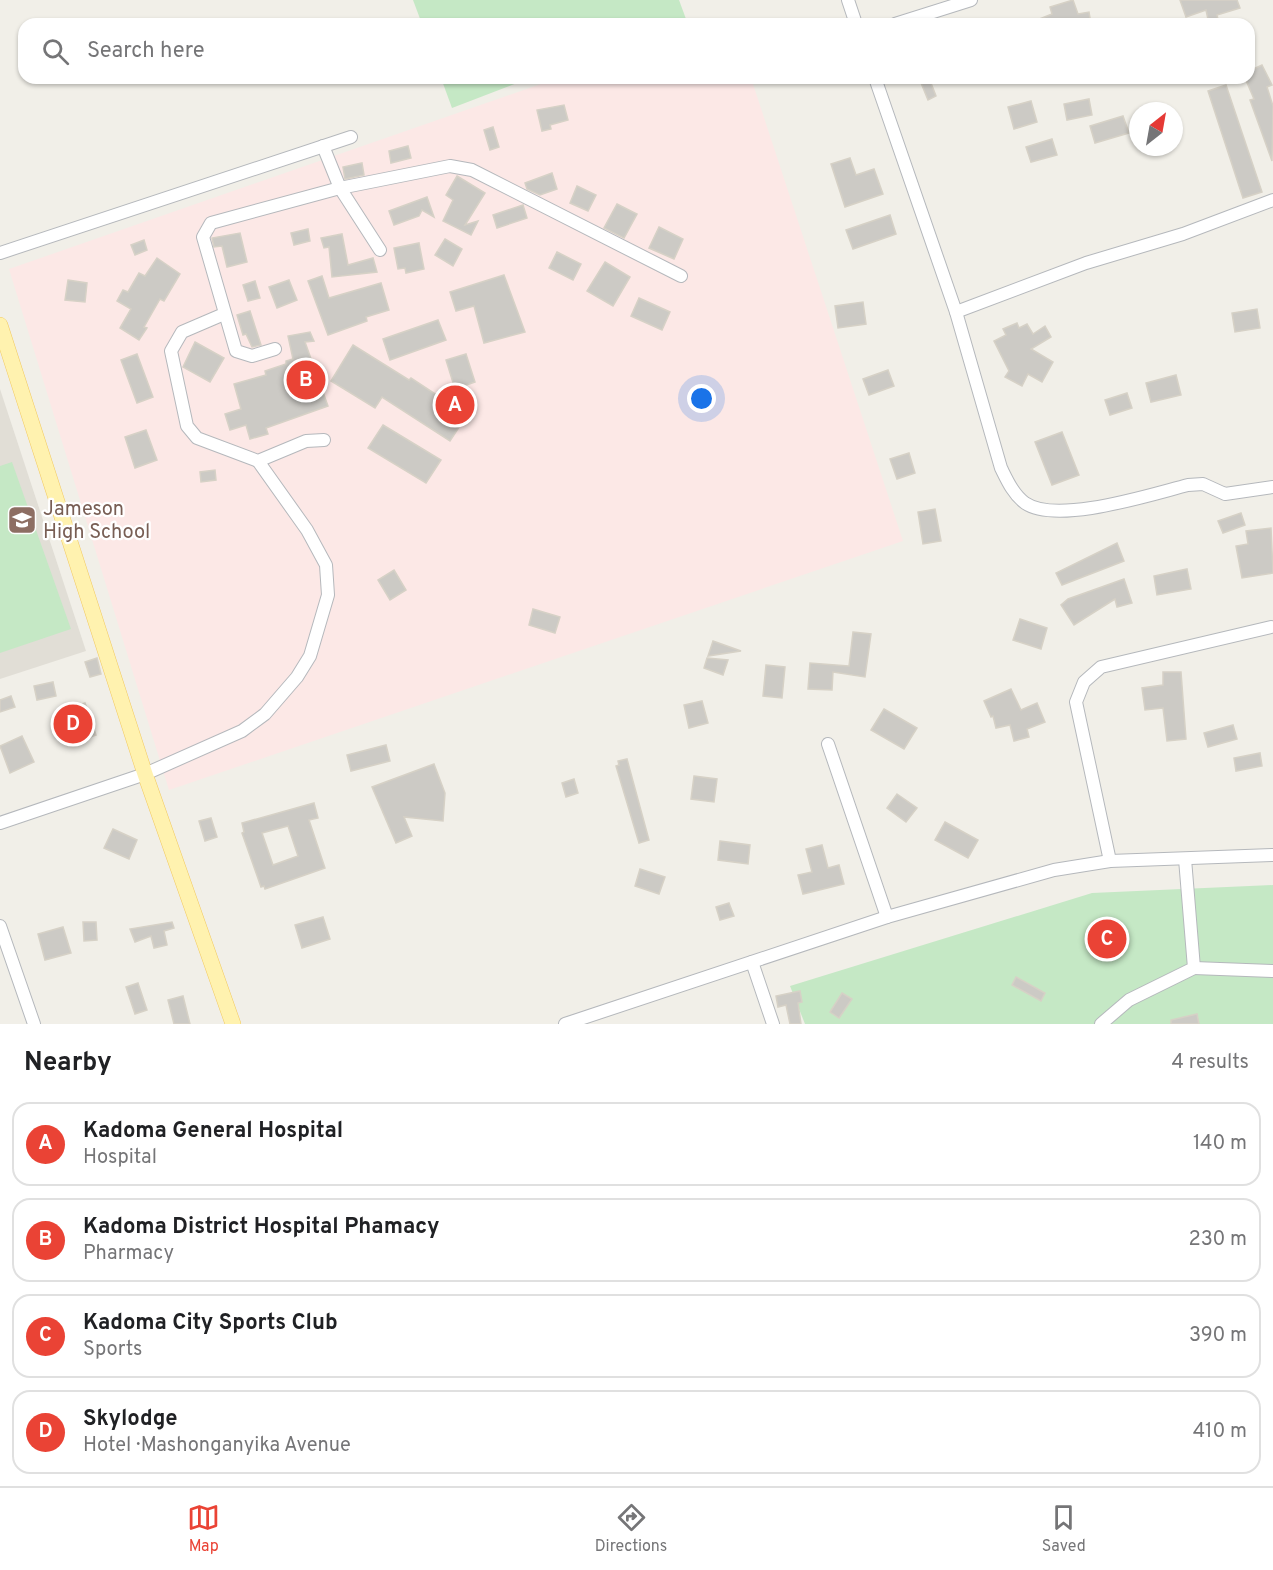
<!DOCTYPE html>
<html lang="en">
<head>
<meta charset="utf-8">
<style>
  :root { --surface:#fff; --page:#f6f6f6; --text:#202124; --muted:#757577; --line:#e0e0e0; --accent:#ea4335 }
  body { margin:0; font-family:Overpass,sans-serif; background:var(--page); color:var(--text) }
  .compass { position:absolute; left:1129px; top:102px; width:54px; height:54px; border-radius:50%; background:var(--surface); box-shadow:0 2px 4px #0004; rotate:31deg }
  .you { position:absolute; left:702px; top:399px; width:21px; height:21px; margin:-15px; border:4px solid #fff; border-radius:50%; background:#1a73e8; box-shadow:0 0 0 9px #1a73e833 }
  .badge { display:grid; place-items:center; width:39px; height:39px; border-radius:50%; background:var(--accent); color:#fff; font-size:20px; font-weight:700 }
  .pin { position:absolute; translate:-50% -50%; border:3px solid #fff; box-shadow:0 2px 6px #0006 }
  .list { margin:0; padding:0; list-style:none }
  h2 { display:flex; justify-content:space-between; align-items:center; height:78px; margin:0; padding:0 24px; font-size:26px }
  h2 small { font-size:20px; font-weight:400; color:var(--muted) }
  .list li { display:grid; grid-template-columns:39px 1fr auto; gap:18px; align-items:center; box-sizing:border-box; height:84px; margin:0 12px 12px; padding:0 12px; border:2px solid var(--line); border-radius:18px }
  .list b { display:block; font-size:22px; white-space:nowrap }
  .list p { margin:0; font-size:20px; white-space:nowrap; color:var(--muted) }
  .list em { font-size:20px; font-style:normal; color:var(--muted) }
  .icon { flex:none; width:33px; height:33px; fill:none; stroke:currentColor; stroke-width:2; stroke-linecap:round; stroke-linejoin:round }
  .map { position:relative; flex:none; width:1273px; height:1024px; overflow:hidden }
  .search { position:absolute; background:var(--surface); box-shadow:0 2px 4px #0004; left:18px; right:18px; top:18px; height:66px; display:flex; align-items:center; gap:15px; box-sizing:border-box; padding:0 21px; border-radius:18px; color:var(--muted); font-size:22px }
  .sheet { height:462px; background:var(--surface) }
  nav { display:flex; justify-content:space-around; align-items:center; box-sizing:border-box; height:84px; border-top:2px solid var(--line); background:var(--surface); font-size:16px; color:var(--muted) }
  nav a { display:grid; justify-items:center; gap:3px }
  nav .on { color:var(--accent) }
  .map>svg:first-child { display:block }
  .education { fill:#e1ded6 }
  .medical { fill:#fce8e6 }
  .green { fill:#c5e8c5 }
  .building { fill:#cccac5; stroke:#d6d1c6; stroke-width:1.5; fill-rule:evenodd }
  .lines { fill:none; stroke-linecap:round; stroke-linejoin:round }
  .minor-casing { stroke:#b5b8bc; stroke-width:14 }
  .major-casing { stroke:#f2c960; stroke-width:16 }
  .minor { stroke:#fff; stroke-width:12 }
  .major { stroke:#fff2af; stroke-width:15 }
  .labels { text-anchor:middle; stroke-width:4.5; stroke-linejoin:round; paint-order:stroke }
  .education-label { font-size:20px; fill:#785e54; stroke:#fff; text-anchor:start }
</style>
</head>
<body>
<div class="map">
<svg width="1273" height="1024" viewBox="0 0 1273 1024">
  <rect width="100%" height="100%" fill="#f1efe8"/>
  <polygon class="education" points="0,389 86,651 0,679"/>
  <polygon class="medical" points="558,78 751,78 903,541 169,790 9,269"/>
  <g class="green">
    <polygon points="413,0 679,0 686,19 672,24 422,24"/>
    <polygon points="441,78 530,78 452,108"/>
    <polygon points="12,462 71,629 0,653 0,466"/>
    <polygon points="1273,885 1273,1024 805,1024 790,986 1092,893"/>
  </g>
  <g class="building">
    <polygon points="1073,0 1078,14 1089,12 1091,24 1027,24 1052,14 1050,7"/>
    <polygon points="1180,0 1237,0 1240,8 1217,15 1219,24 1209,24 1206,10 1186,17"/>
    <polygon points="1262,65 1272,85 1267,87 1273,106 1272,161 1250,100 1254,99 1245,78 1249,78 1249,71"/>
    <polygon points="919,78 929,78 936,96 928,100"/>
    <polygon points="1226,85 1262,192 1243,198 1208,91"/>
    <polygon points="1089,99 1092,115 1067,120 1064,104"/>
    <polygon points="1031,101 1037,122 1014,129 1008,107"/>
    <polygon points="564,105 568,120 550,125 551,129 542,131 537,110"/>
    <polygon points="1123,116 1129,133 1095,143 1090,126"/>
    <polygon points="493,127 499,147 490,150 484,130"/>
    <polygon points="1052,139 1057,155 1031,162 1026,147"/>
    <polygon points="408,146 411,158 391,163 389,151"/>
    <polygon points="850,158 856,175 874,169 883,194 845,207 831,164"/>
    <polygon points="362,163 364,175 345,179 343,167"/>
    <polygon points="552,173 557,189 540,195 527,189 525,183"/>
    <polygon points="457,176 485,193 465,225 478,221 471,235 443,221 453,200 446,195"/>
    <polygon points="577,186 596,195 588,211 570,203"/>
    <polygon points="427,197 434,217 422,210 419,216 394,225 389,211"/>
    <polygon points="617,204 637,214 624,238 604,228"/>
    <polygon points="523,205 527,218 497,228 493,215"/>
    <polygon points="890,215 896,234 853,249 846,230"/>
    <polygon points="659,227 683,239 674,259 649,248"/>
    <polygon points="308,229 310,241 294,245 291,233"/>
    <polygon points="240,233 247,262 227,267 222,246 214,247 212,238"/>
    <polygon points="342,234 348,265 373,258 377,272 332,277 329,247 324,248 321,238"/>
    <polygon points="445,239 462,249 453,266 435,255"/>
    <polygon points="144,240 147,250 135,255 131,245"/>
    <polygon points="419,243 424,269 406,273 405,268 398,269 394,248"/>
    <polygon points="557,252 581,264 573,280 549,268"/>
    <polygon points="157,258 180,274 164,301 160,299 144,327 147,328 139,340 120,328 131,309 117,301 123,290 128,292 139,273 145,276"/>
    <polygon points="605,262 630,277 613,306 587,291"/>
    <polygon points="504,275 525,332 484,343 474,306 456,311 450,292"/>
    <polygon points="322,276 329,298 381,283 389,310 366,317 367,321 328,335 308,281"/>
    <polygon points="68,280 87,283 85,302 65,300"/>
    <polygon points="289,280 297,300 277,308 269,287"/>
    <polygon points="255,281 260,298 248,301 243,285"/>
    <polygon points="639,298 670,312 662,330 631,316"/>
    <polygon points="863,302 866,324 838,328 835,306"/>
    <polygon points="1257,309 1260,328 1235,332 1232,313"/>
    <polygon points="250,311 261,345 252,347 246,334 243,335 237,315"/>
    <polygon points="438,320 446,340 390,360 383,339"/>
    <polygon points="1017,323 1019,328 1027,324 1033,334 1045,326 1051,337 1031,349 1053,362 1042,382 1028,374 1022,386 1005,377 1009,371 994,341 1006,335 1003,329"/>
    <polygon points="310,332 314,341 305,342 328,406 266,428 268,434 250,439 246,425 230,430 225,414 241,409 234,384 266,375 265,371 286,364 286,361 293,359 288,336"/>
    <polygon points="195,342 224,358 210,382 183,367"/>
    <polygon points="353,345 409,380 411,378 467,415 450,441 382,397 375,408 331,381"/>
    <polygon points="137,354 153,397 137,403 121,360"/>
    <polygon points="466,354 475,382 455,389 446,360"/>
    <polygon points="888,370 894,386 869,395 863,379"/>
    <polygon points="1176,375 1181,395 1151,402 1146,383"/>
    <polygon points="1127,393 1132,408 1110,415 1105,400"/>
    <polygon points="383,425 441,460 426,483 368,448"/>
    <polygon points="146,430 157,460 135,468 125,437"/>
    <polygon points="1062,432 1079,475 1052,485 1035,442"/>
    <polygon points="909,453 915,473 897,479 890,459"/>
    <polygon points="215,470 216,480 201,482 200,472"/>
    <polygon points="935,509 941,541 923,544 918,512"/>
    <polygon points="1241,513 1245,525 1223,533 1218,521"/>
    <polygon points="1271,528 1273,573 1242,578 1236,546 1248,544 1246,531"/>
    <polygon points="1117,543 1124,561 1062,585 1056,573"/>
    <polygon points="1187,569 1191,589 1157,595 1154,576"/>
    <polygon points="394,570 406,590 390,600 378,580"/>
    <polygon points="1124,579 1132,603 1117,607 1115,599 1074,625 1061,605 1068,599"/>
    <polygon points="533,609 560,617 555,633 529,625"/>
    <polygon points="1020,619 1047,628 1041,649 1013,640"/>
    <polygon points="853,632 871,634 865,677 833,672 832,690 808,689 810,663 849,666"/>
    <polygon points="713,641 741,651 708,656"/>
    <polygon points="97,658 101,674 90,677 85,662"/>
    <polygon points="707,658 728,660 723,675 704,668"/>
    <polygon points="766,665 785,667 782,698 763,696"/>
    <polygon points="1163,672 1181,672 1186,739 1167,741 1163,708 1145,710 1142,688 1163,685"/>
    <polygon points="53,682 56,696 37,700 34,686"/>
    <polygon points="1011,689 1021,710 1037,703 1045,722 1027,729 1029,737 1014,741 1010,725 996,728 993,716 991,717 984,701"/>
    <polygon points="11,696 15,707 0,712 0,700"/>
    <polygon points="702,701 708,723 689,728 684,705"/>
    <polygon points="85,703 96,735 67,745 56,712"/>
    <polygon points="884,709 917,728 904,749 871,730"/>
    <polygon points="1233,725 1237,739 1208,747 1204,733"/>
    <polygon points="22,736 34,762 10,773 0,746"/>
    <polygon points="386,745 390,761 351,771 347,755"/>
    <polygon points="1260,753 1262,766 1236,771 1234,758"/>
    <polygon points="627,759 649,840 639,843 616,766 619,765 618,761"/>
    <polygon points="434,764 445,793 443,821 404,817 412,836 396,843 372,787"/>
    <polygon points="694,776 717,779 714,802 691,799"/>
    <polygon points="574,779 578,793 566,797 562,783"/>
    <polygon points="897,794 917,808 906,822 887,808"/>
    <path d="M 314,803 L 318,818 L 309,820 L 325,868 L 265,889 L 264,886 L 261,887 L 242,833 L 244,832 L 242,823 ZM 288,826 L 298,856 L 273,865 L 262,833 Z"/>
    <polygon points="211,818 217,837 205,841 199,821"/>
    <polygon points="945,822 978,840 968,858 935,840"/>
    <polygon points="113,829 137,840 129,859 104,848"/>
    <polygon points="720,841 750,845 748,864 718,860"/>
    <polygon points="822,845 828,868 839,865 844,884 803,894 798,875 812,872 806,849"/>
    <polygon points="640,869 665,877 659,894 635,886"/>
    <polygon points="729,903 734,916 720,920 716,907"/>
    <polygon points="323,917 330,939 302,948 295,925"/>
    <polygon points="83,922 96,922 97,940 84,941"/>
    <polygon points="172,922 174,928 164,931 167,945 154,948 151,936 135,942 130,929"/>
    <polygon points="63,927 71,953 45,960 38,934"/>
    <polygon points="1016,977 1045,993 1041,1001 1012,985"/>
    <polygon points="138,983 147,1010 135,1014 126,987"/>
    <polygon points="800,991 802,1002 798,1003 801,1024 790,1024 786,1005 778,1007 776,996"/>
    <polygon points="842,993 852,999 839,1018 830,1012"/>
    <polygon points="183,996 190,1024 174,1024 168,1000"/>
    <polygon points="1197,1014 1199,1024 1171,1024 1171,1020"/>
  </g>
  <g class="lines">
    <g class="minor-casing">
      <g id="minor">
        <polyline points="848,0 856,24"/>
        <polyline points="895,24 971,0"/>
        <path d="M 875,78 L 956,312 L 1001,468 C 1007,480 1013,494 1025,503 C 1057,525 1152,494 1188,485 L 1203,484 L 1225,494 L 1273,487"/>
        <polyline points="323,146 340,188 380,250"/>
        <polyline points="0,253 351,137"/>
        <polyline points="956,312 1086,263 1183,234 1273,200"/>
        <polyline points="224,314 182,332 171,351 187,426 197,438 258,461 306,441 324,440"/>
        <polyline points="275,349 252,356 236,351 203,237 211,223 340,188 450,166 472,170 681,276"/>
        <polyline points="828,744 887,917"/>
        <polyline points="0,823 145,774 242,731 265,714 297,677 310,656 328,595 326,565 307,530 258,461"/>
        <polyline points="1110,861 1076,702 1084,682 1101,667 1271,627"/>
        <polyline points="0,926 34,1024"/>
        <polyline points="752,962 773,1024"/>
        <polyline points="1194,968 1273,971"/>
        <polyline points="565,1024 887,917 1054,870 1110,861 1273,855"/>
        <polyline points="1101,1024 1129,1000 1194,968 1185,859"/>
      </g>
    </g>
    <g class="major-casing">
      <polyline id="major" points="0,325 145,774 233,1024"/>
    </g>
    <use href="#minor" class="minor"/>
    <use href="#major" class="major"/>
  </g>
  <defs>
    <g id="school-square" transform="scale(1.5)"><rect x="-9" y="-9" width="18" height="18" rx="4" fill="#8d6e63" stroke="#fff"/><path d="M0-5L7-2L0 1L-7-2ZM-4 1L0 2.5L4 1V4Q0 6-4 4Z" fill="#fff"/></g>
  </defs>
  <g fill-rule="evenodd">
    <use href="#school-square" x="22" y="520"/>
  </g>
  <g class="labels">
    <g class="education-label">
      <text x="43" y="515">Jameson<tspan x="43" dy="23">High School</tspan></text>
    </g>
  </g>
</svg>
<svg class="compass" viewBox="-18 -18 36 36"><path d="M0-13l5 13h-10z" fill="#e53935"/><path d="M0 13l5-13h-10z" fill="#757577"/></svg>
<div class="you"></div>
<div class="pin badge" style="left:455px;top:405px">A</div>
<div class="pin badge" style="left:306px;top:380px">B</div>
<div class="pin badge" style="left:1107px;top:939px">C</div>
<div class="pin badge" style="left:73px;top:724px">D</div>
<div class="search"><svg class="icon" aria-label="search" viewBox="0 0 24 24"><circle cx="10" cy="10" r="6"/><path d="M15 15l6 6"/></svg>Search here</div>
</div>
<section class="sheet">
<h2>Nearby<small>4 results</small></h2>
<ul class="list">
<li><span class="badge">A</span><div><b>Kadoma General Hospital</b><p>Hospital</p></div><em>140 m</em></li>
<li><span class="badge">B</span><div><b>Kadoma District Hospital Phamacy</b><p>Pharmacy</p></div><em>230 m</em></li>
<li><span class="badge">C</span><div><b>Kadoma City Sports Club</b><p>Sports</p></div><em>390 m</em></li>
<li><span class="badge">D</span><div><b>Skylodge</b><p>Hotel · Mashonganyika Avenue</p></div><em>410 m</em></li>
</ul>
</section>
<nav>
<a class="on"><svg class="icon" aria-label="map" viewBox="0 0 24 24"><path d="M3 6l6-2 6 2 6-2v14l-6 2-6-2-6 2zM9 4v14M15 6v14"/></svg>Map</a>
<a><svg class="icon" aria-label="directions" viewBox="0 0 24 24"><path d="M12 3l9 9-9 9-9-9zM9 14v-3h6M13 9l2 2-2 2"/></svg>Directions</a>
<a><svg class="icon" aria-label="saved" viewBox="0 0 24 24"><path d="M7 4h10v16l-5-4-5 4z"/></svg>Saved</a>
</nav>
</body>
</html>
